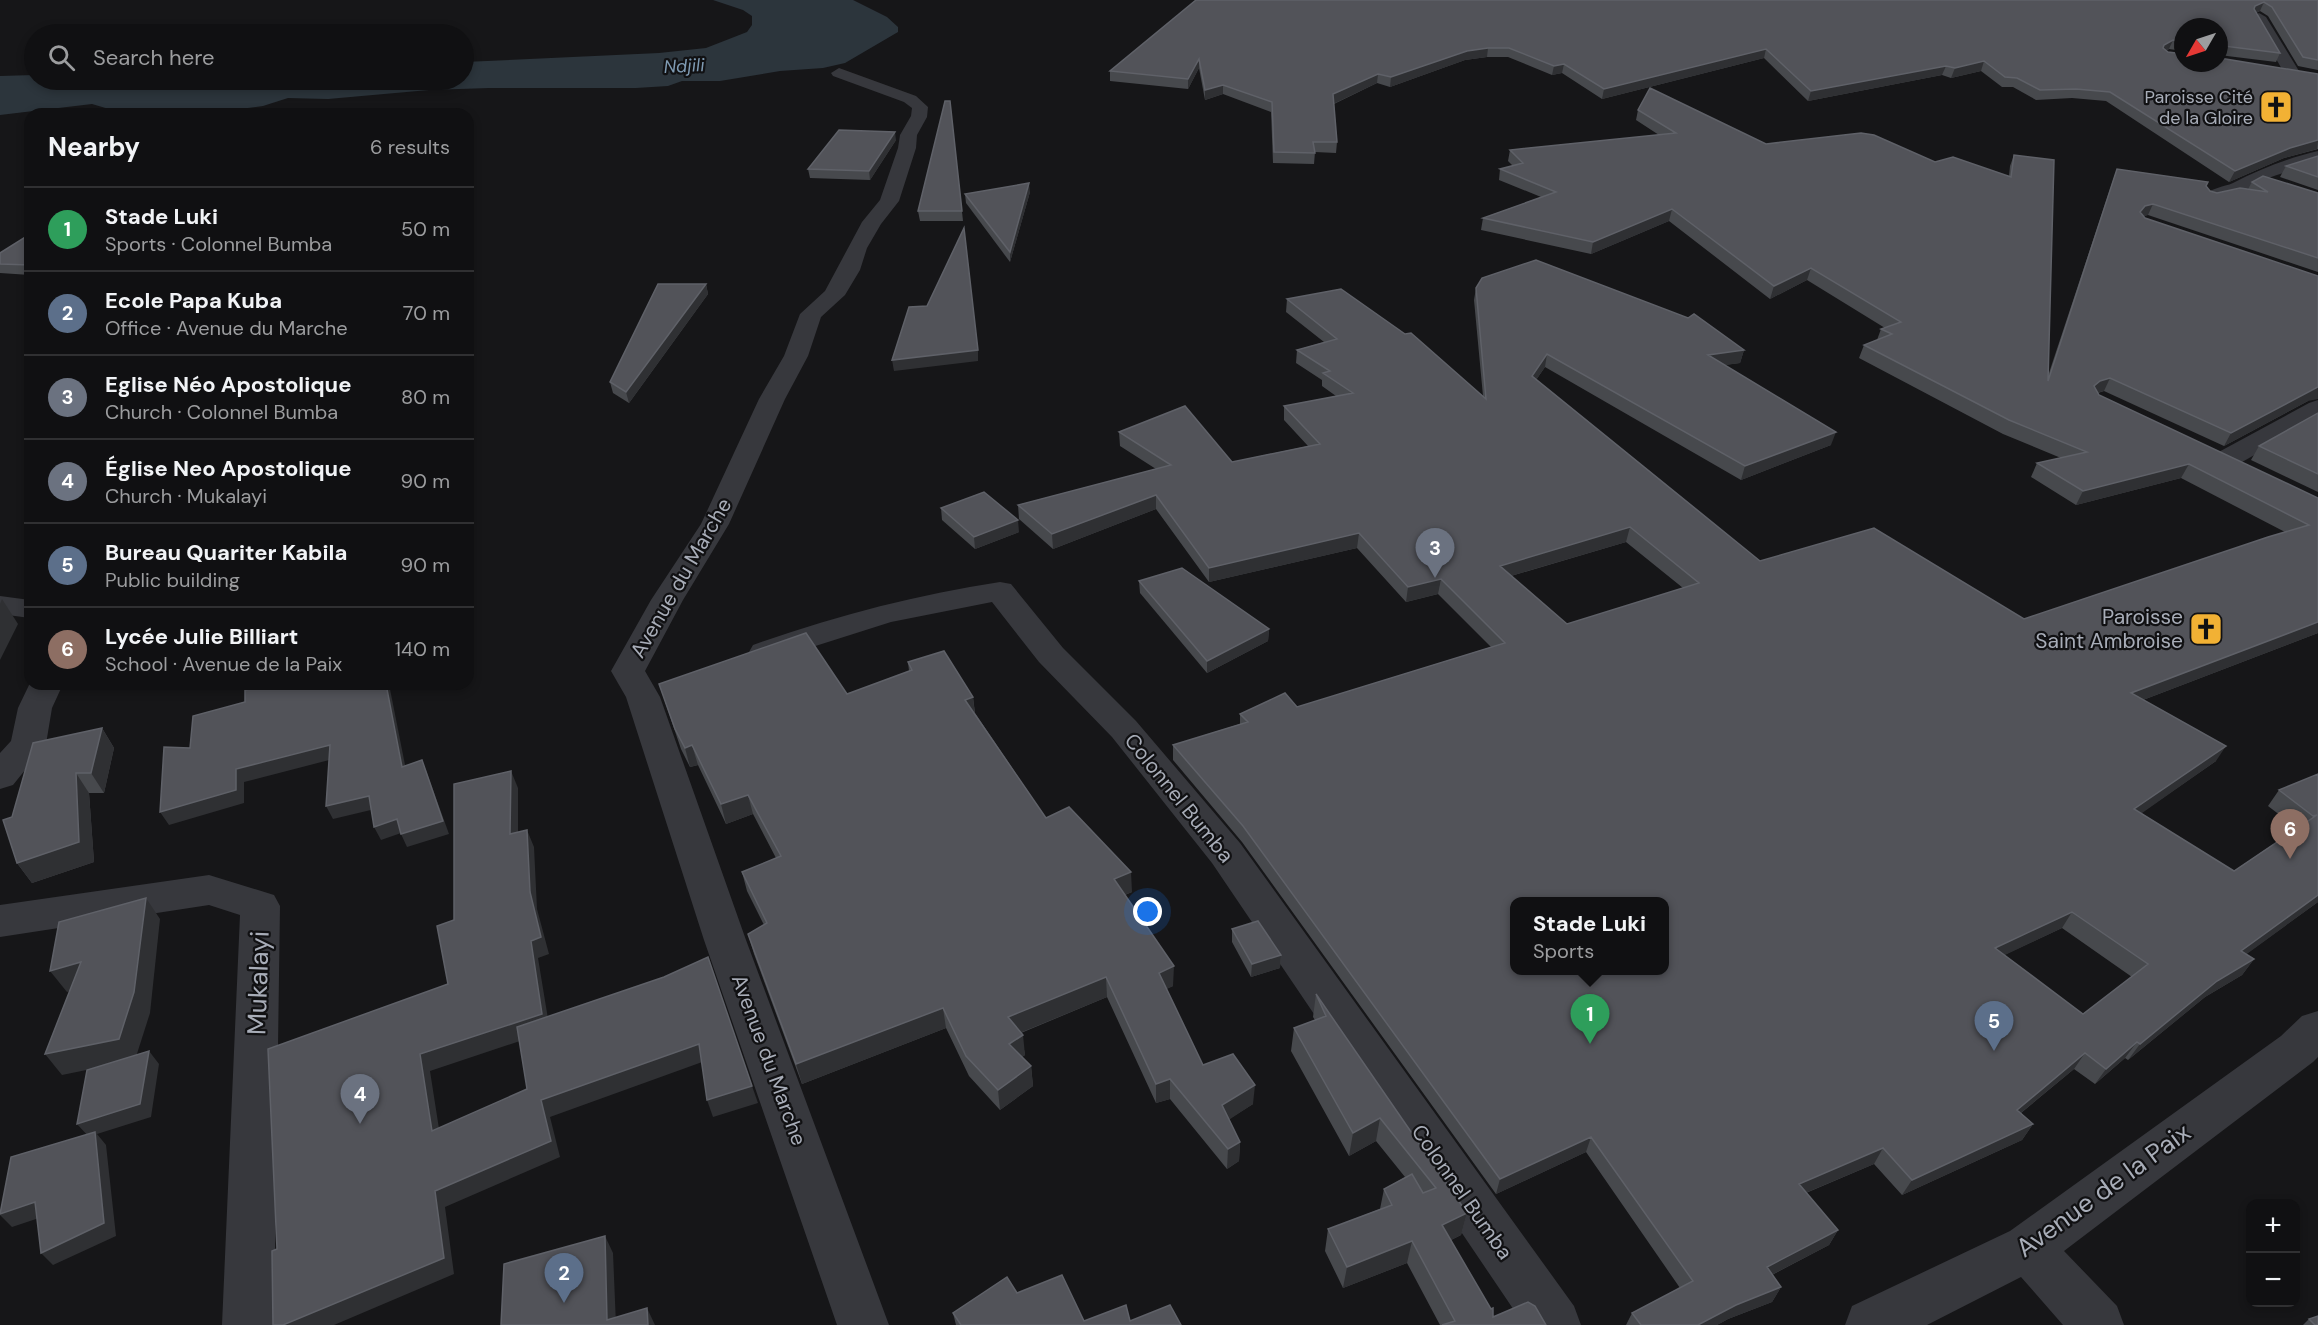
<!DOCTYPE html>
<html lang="en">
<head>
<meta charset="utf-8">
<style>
  :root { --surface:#101012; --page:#1e1e20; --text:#f1f3f6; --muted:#9c9d9f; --line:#303032; --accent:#0b8043 }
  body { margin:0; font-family:"DM Sans",sans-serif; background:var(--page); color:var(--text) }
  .controls { position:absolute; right:18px; bottom:18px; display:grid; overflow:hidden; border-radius:12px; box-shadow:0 3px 9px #0003 }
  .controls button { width:54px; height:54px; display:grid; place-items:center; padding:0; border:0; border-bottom:2px solid var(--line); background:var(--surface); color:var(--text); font:30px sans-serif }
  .compass { position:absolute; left:2174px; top:18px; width:54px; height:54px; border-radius:50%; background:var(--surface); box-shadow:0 3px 9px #0003; rotate:231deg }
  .you { position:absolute; left:1148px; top:912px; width:21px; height:21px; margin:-15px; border:4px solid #fff; border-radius:50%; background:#1a73e8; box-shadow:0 0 0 9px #1a73e833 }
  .badge { display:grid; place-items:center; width:39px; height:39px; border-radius:50%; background:var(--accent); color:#fff; font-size:20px; font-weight:700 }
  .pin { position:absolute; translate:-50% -50px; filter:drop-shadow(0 2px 3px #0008) }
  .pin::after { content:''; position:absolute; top:32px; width:21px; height:18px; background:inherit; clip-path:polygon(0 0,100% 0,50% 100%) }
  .popup { position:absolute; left:1510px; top:897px; width:159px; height:78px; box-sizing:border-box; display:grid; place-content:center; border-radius:12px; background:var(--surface); filter:drop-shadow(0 2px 4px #0005); font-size:20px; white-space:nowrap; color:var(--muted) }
  .popup b { font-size:22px; color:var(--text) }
  .popup::after { content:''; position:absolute; left:50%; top:100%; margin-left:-12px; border:12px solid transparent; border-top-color:var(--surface) }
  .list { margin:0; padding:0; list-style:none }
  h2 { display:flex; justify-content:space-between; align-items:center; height:78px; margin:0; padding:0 24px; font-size:26px }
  h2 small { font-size:20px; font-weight:400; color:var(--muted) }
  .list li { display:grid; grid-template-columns:39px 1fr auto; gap:18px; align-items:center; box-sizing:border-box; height:84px; padding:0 24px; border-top:2px solid var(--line) }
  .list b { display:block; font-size:22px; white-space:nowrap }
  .list p { margin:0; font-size:20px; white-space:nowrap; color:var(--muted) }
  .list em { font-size:20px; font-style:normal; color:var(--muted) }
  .icon { flex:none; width:33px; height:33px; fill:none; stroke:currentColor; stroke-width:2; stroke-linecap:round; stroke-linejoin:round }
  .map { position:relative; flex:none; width:2318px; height:1325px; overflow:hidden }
  .search { position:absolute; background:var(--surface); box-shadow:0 3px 9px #0003; left:24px; top:24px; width:450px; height:66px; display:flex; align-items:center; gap:15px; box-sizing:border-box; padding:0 21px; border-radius:33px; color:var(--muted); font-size:22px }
  .panel { position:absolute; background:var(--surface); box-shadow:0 3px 9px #0003; left:24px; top:108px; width:450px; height:582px; border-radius:18px }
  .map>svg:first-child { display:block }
  .water { fill:#2c353c }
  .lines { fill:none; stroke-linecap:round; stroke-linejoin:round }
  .minor { fill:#37383d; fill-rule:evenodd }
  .wall { fill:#47494d; fill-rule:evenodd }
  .shaded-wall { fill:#2f3033 }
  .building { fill:#525359; stroke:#5f6168; stroke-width:1.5; fill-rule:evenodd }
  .labels { text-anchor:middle; stroke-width:4.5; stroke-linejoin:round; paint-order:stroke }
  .far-water-label { font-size:18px; font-style:italic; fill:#7f9bb3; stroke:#111113 }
  .far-poi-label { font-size:18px; fill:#a8adb8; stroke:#111113; text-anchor:end }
  .street-label { font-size:21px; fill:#a8adb8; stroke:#111113 }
  .poi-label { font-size:21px; fill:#a8adb8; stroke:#111113; text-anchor:end }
  .near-street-label { font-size:26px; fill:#a8adb8; stroke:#111113 }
</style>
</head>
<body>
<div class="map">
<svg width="2318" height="1325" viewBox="0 0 2318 1325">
  <rect width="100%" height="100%" fill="#161618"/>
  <polygon class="water" points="713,0 853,0 887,17 898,27 898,32 845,63 823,68 780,71 720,81 682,81 668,86 636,88 489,88 429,90 328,99 288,98 263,106 207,113 170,110 119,112 92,104 0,115 0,76 34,75 34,80 464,80 464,62 659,53 706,48 747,32 752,25 752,16 743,10"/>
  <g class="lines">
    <g class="minor">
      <polygon points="2259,13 2266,17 2299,71 2296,74 2291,76 2283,71 2252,17"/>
      <polygon points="839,68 916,96 928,107 927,117 917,135 916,148 899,201 881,224 867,248 860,270 845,295 821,317 808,356 785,399 729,524 683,600 645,671 660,697 746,940 889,1325 837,1325 704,940 626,697 611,671 651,600 701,524 759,399 784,356 800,314 825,291 862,222 880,200 898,148 900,135 911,116 912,108 904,102 833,76 831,73"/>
      <path d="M 2318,151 L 2318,162 C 2300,168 2281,173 2263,180 C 2246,188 2226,206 2206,201 L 2203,197 C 2209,188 2224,187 2233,183 C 2260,169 2288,158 2318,151 Z"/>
      <polygon points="2318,400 2318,419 2235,466 2225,468 2215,466 2211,460 2215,454 2309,403"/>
      <path d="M 1000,582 L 1011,584 L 1063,648 L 1136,721 L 1240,843 L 1574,1306 L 1581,1325 L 1524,1325 L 1212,863 L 1112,737 L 1039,662 L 992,602 L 891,622 L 765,662 L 753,659 L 749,652 L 753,645 C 834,616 916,595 1000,582 Z"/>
      <polygon points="0,596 30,600 30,618 0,614"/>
      <polygon points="30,683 63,684 52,708 46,744 13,785 0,789 0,753 11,741 18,708"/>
      <polygon points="209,875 274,895 280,906 274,1325 222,1325 240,915 209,905 0,937 0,905"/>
      <polygon points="2318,1011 2318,1057 2313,1062 2064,1251 2117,1306 2124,1325 2063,1325 2021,1277 1927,1325 1845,1325 1852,1306 2010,1231 2281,1036 2302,1016"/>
    </g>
  </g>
  <g class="wall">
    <polygon points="1196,0 2318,0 2318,70 2298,66 2268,16 2260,11 2256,13 2280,53 2276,62 2219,55 2219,56 2219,27 2183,27 2183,51 2169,49 2166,51 2168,52 2318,74 2318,149 2284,158 2229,182 2106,101 2072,98 2036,100 2013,87 2002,87 1981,71 1951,78 1942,75 1808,101 1764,58 1602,99 1562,73 1552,75 1508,57 1487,57 1465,60 1390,87 1377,83 1334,104 1337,142 1336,153 1315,152 1314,164 1273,163 1271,112 1223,94 1205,100 1199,68 1188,89 1110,81 1110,71"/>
    <polygon points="950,101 963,221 920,221 918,211"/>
    <path d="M 1638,110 L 1766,144 L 1935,162 L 2009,176 L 2010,166 L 2014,155 L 2048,376 L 2113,180 L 2117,169 L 2206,187 L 2210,191 L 2217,193 L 2248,189 L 2252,182 L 2318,193 L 2318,272 L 2148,215 L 2143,216 L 2308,401 L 2224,446 L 2104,391 L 2098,393 L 2099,395 L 2318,498 L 2318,633 L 2143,700 L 2216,761 L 2141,813 L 2234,871 L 2297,828 L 2268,806 L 2279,790 L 2318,774 L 2318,902 L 2246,954 L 2254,959 L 2242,975 L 2205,997 L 2128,1060 L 2125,1058 L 2095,1084 L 2074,1069 L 2021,1113 L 2033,1124 L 2022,1140 L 1902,1195 L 1874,1164 L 1806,1193 L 1838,1230 L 1829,1245 L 1772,1275 L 1781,1287 L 1772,1302 L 1728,1319 L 1717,1325 L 1626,1325 L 1632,1313 L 1680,1288 L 1586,1152 L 1496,1194 L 1242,842 L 1173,760 L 1173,745 L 1240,724 L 1240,714 L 1297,707 L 1491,647 L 1438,594 L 1406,602 L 1357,548 L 1209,582 L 1156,509 L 1053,549 L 1019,519 L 1018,505 L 1156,469 L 1120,446 L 1119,432 L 1232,462 L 1308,446 L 1284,420 L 1284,406 L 1336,396 L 1322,386 L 1322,380 L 1296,363 L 1297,350 L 1324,342 L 1286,312 L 1287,299 L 1483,396 L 1474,300 L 1476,288 L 1744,350 L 1740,363 L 1724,365 L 1831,445 L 1741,480 L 1545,367 L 1536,380 L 1760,561 L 2024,619 L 2285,532 L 2181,478 L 2076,505 L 2031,477 L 2037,463 L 2061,458 L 2003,434 L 1859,358 L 1864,345 L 1877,340 L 1881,329 L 1885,328 L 1807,280 L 1770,299 L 1669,221 L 1591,254 L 1481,230 L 1483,218 L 1541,197 L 1499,180 L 1500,169 L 1513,166 L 1508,161 L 1510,150 L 1659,135 L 1636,120 ZM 1626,542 L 1683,588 L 1567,624 L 1511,576 ZM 2062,928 L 2132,977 L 2083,1014 L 2004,955 Z"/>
    <polygon points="896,140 870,180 810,178 808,169"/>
    <polygon points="2318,156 2318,190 2280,177 2286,166"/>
    <polygon points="1030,192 1010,262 966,203 965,194"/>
    <polygon points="30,234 30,275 0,273 0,253"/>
    <polygon points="706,284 708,294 629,403 613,393 610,382"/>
    <polygon points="2318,413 2318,492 2251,460 2259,446"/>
    <polygon points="941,508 1019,532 975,549 942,520"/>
    <polygon points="1139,581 1269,629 1268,641 1207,673 1140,593"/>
    <polygon points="908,662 973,697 975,713 1046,818 1132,892 1125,895 1173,986 1166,989 1203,1065 1253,1104 1229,1119 1240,1142 1239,1161 1227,1169 1170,1099 1156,1103 1107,997 1021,1033 1025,1055 1022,1057 1031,1066 1033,1086 1000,1110 969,1076 946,1028 802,1084 754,954 748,934 764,925 747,891 742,872 776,858 753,814 726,824 698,765 690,767 681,749 659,684 847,694 909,671"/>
    <polygon points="102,728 114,748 104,793 89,793 94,862 32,883 17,863 12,817"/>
    <polygon points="1232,929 1281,955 1280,968 1251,977 1232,942"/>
    <polygon points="1316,994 1467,1213 1461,1235 1451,1240 1493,1317 1546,1325 1440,1325 1407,1263 1343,1288 1325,1251 1328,1229 1380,1209 1384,1189 1405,1177 1376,1141 1349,1156 1291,1051 1294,1028 1315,1020 1313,1017"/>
    <polygon points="1017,1293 1084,1321 1130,1321 1181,1325 956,1325 953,1313"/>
    <polygon points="2309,1319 2318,1325 2303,1325"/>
  </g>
  <g class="shaded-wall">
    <polygon points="2264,2 2260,11 2251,15 2255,6"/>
    <polygon points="2173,40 2169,49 2160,54 2164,45"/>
    <polygon points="1488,48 1487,57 1465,60 1390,87 1391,77 1467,51"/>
    <polygon points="1766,49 1764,58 1602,99 1604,89"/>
    <polygon points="1199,59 1199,68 1188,89 1188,79"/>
    <polygon points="1984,61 1981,71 1951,78 1955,68"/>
    <polygon points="1564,64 1562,73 1552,75 1554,66"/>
    <polygon points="1946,66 1942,75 1808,101 1811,91"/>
    <polygon points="1378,74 1377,83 1333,104 1333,94"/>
    <polygon points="1223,85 1223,94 1205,100 1205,90"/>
    <polygon points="895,132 896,140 870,180 869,171"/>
    <polygon points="2318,140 2317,149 2284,158 2229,182 2235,171 2290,148"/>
    <polygon points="1029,183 1030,192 1010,262 1010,252"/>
    <polygon points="2153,204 2148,215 2139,217 2140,212 2145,206"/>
    <polygon points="1672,209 1669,221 1591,254 1593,242"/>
    <polygon points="1811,268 1807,280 1770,299 1774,286"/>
    <polygon points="706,284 708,294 629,403 626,392"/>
    <polygon points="978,350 978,361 894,371 892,360"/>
    <polygon points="1744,350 1740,363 1704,368 1708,355"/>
    <polygon points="1547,354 1545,367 1529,390 1532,376"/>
    <polygon points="2110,378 2104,391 2093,394 2094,386 2100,381"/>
    <polygon points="2318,387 2318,399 2308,401 2224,446 2231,433"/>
    <polygon points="1836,432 1831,445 1741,480 1745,466"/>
    <polygon points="2189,464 2181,478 2076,505 2083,491"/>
    <polygon points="1156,495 1156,509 1053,549 1052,534"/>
    <polygon points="1018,520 1019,532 975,549 974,537"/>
    <polygon points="1630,527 1626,542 1497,580 1500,566"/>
    <polygon points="1359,533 1357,548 1209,582 1209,568"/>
    <polygon points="1441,579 1438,594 1406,602 1408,587"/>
    <polygon points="2,599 18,624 0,660 0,604"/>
    <polygon points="2318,622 2318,633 2122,708 2131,693"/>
    <polygon points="1269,629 1268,641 1207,673 1207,661"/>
    <polygon points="386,684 389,684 408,780 402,767"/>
    <polygon points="973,697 975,716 965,700"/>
    <polygon points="102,728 114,748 104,793 91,773"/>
    <polygon points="330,745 337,758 244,782 244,803 169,825 160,812 236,769"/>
    <polygon points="692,745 698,765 690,767 685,748"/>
    <polygon points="2226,746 2216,761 2125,825 2134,809"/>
    <polygon points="422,760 427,773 449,834 407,847 401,834"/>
    <polygon points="511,771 518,788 518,851 510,834"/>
    <polygon points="76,773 89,793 94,862 32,883 17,863"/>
    <polygon points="748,795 753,814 726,824 721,804"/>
    <polygon points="369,796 375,809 333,819 326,806"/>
    <polygon points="397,819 404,832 381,840 374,827"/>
    <polygon points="527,830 534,847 537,909 549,954 538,958 550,1031 430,1071 442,1148 432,1131 420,1054 531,941 530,892"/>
    <polygon points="1131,872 1132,892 1114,899 1114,879"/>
    <polygon points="2318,895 2318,902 2229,967 2241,951"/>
    <polygon points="146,898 160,919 150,1013 135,1060 62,1075 45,1054"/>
    <polygon points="2072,912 2062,928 1986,964 1995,948"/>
    <polygon points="1281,955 1280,968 1251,977 1252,964"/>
    <polygon points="2254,959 2242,975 2205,997 2128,1060 2140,1044 2217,981"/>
    <polygon points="81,962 97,983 67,992 50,971"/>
    <polygon points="1174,966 1173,986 1159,993 1159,973"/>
    <polygon points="1106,977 1107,997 1010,1037 1008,1017"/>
    <polygon points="943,1008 946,1028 802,1084 796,1064"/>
    <polygon points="1023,1035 1025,1055 1012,1064 1009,1044"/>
    <polygon points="2137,1042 2125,1058 2095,1084 2106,1069"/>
    <polygon points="699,1044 705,1061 550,1117 560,1157 445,1207 454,1274 334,1325 283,1325 435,1191 541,1100"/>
    <polygon points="149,1051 159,1064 151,1117 97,1134 106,1145 116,1236 53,1265 41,1253 89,1137 77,1124"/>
    <polygon points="2085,1053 2074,1069 2006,1125 2017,1110"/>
    <polygon points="1031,1066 1033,1086 1000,1110 998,1090"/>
    <polygon points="1170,1079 1170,1099 1156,1103 1156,1084"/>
    <polygon points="1255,1085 1253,1104 1221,1125 1222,1105"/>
    <polygon points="752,1086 758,1103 713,1117 707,1100"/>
    <polygon points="1380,1118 1376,1141 1349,1156 1353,1133"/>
    <polygon points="2033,1124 2022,1140 1902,1195 1912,1180"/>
    <polygon points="1591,1137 1586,1152 1496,1194 1500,1179"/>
    <polygon points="1240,1142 1239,1161 1227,1169 1228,1149"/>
    <polygon points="1883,1148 1874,1164 1791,1199 1799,1184"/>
    <polygon points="35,1202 48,1215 12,1227 0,1215 0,1214"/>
    <polygon points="1467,1213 1461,1235 1437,1247 1442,1225"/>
    <polygon points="1838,1230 1829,1245 1758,1282 1767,1267"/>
    <polygon points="605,1236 613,1253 616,1325 607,1320"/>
    <polygon points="1412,1241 1407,1263 1343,1288 1347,1267"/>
    <polygon points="1781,1287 1772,1302 1728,1319 1717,1325 1698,1325 1736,1305"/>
    <polygon points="647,1308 655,1325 648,1325"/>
  </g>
  <g class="building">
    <polygon points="1196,0 2318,0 2318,60 2303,57 2272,7 2264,2 2255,6 2254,9 2280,53 2224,46 2221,51 2219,52 2219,27 2183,27 2183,41 2173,40 2164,45 2163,48 2168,52 2183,54 2183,63 2219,63 2219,58 2318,74 2318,140 2290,148 2235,171 2110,92 2076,89 2040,90 2017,78 2005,77 1984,61 1955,68 1946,66 1811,91 1766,49 1604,89 1564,64 1554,66 1509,48 1488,48 1467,51 1391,77 1378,74 1333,94 1337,142 1313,142 1315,153 1274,152 1272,102 1223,85 1205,90 1199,59 1188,79 1110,71"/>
    <path d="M 1650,88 L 1766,144 L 1861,133 L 1874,135 L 1935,162 L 1953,157 L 2011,177 L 2014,155 L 2054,160 L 2048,381 L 2117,169 L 2208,182 L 2206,186 L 2210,191 L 2217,193 L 2240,188 L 2268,192 L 2252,182 L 2263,176 L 2318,193 L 2318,258 L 2153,204 L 2145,206 L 2140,212 L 2145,218 L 2318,276 L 2318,387 L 2231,433 L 2110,378 L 2100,381 L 2094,386 L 2099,395 L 2318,498 L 2318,622 L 2131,693 L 2226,746 L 2134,809 L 2234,871 L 2317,815 L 2313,816 L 2279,790 L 2318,774 L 2318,895 L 2241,951 L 2254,959 L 2217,981 L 2140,1044 L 2137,1042 L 2106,1069 L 2085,1053 L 2017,1110 L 2033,1124 L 1912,1180 L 1883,1148 L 1799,1184 L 1838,1230 L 1767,1267 L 1781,1287 L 1736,1305 L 1698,1325 L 1641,1325 L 1632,1313 L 1693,1281 L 1591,1137 L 1500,1179 L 1243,826 L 1173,745 L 1248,722 L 1240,714 L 1285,693 L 1297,707 L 1505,643 L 1441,579 L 1408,587 L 1359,533 L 1209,568 L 1156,495 L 1052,534 L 1018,505 L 1171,465 L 1119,432 L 1185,406 L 1232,462 L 1320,444 L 1284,406 L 1353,393 L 1323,373 L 1330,371 L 1297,350 L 1337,339 L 1287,299 L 1341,289 L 1405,334 L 1411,333 L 1486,399 L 1476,288 L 1482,278 L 1536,260 L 1688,318 L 1694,314 L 1744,350 L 1708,355 L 1836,432 L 1745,466 L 1547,354 L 1532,376 L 1760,561 L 1874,528 L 2024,619 L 2268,537 L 2309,525 L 2189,464 L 2083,491 L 2037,463 L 2087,452 L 2009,420 L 1864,345 L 1892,334 L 1881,329 L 1901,322 L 1811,268 L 1774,286 L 1672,209 L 1593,242 L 1483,218 L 1556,192 L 1500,169 L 1523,163 L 1510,150 L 1676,133 L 1638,110 ZM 1630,527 L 1699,583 L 1567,624 L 1500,566 ZM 1515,902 L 1665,902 L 1665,970 L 1515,970 ZM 2072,912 L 2148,964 L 2083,1014 L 1995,948 Z"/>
    <polygon points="945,101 950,101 962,211 918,211"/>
    <polygon points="839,130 895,132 869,171 808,169"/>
    <polygon points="2318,156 2318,177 2286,166"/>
    <polygon points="1029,183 1010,252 965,194"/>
    <polygon points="964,228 978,350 892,360 909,307 927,306"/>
    <polygon points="30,234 30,265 0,264 0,253"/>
    <polygon points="658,284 706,284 626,392 610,382"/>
    <polygon points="2318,413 2318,474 2259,446"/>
    <polygon points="984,492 1018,520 974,537 941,508"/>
    <polygon points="1182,568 1269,629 1207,661 1139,581"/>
    <polygon points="806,633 847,694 912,670 908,662 944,651 973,697 965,700 1046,818 1069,807 1131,872 1114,879 1174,966 1159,973 1203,1065 1233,1054 1255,1085 1222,1105 1240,1142 1228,1149 1170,1079 1156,1084 1106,977 1008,1017 1023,1035 1009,1044 1031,1066 998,1090 966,1056 943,1008 796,1064 748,934 767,923 742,872 781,856 748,795 721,804 692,745 685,748 675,729 659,684"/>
    <polygon points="270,684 386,684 402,767 422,760 443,821 401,834 397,819 374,827 369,796 326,806 330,745 236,769 236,790 160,812 164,747 190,748 193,716 245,702 245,690"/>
    <polygon points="102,728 91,773 76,773 79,842 17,863 3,820 12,817 33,743"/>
    <polygon points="511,771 510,834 527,830 530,892 541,937 531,941 542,1014 420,1054 432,1131 527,1089 517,1027 664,977 708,957 752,1086 707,1100 699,1044 541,1100 551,1141 435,1191 444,1258 283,1325 273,1325 272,1251 277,1249 268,1049 448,984 437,926 454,920 454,784"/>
    <polygon points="146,898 134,992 119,1039 45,1054 81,962 50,971 59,922"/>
    <polygon points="1258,921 1281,955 1252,964 1232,929"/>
    <polygon points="1316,994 1467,1213 1442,1225 1491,1309 1493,1308 1493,1317 1528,1302 1535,1306 1546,1325 1442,1325 1455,1321 1412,1241 1347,1267 1328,1229 1392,1205 1384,1189 1412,1174 1423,1193 1436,1188 1380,1118 1353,1133 1294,1028 1326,1016"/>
    <polygon points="149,1051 140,1104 77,1124 87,1070"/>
    <polygon points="95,1132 104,1223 41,1253 35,1202 0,1214 11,1157"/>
    <polygon points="605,1236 607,1320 647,1308 648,1325 501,1325 504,1264"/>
    <polygon points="1062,1275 1084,1321 1126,1305 1130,1321 1170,1305 1181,1325 961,1325 953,1313 1007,1277 1017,1293"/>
    <polygon points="2318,1316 2318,1325 2315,1325 2309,1319"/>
  </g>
  <defs>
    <g id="church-square" transform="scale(1.725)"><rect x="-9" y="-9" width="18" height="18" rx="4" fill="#f2b134" stroke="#111113"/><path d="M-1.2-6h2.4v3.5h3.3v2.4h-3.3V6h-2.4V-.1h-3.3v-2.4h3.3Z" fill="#111"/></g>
  </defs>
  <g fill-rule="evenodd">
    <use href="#church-square" x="2276" y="107"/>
    <use href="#church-square" x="2206" y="629"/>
  </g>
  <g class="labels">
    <g class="far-water-label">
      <text transform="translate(684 66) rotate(-3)" y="6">Ndjili</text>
    </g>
    <g class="far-poi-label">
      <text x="2253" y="103">Paroisse Cité<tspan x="2253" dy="21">de la Gloire</tspan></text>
    </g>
    <g class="street-label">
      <text transform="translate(681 578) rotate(-60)" y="7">Avenue du Marche</text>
      <text transform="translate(1179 798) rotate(51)" y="7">Colonnel Bumba</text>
      <text transform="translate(769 1060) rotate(70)" y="7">Avenue du Marche</text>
      <text transform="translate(1462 1192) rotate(55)" y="7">Colonnel Bumba</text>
    </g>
    <g class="poi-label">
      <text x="2183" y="624">Paroisse<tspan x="2183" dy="24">Saint Ambroise</tspan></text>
    </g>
    <g class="near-street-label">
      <text transform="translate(258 983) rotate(-88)" y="9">Mukalayi</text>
      <text transform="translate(2103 1190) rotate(-36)" y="9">Avenue de la Paix</text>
    </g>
  </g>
</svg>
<div class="controls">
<button>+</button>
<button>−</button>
</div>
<svg class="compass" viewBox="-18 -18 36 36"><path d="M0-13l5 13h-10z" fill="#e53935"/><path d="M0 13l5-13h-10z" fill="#9c9d9f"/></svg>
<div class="you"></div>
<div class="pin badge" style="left:1590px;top:1044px;background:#2e9e5b">1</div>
<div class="popup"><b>Stade Luki</b>Sports</div>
<div class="pin badge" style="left:564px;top:1303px;background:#5c6f8a">2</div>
<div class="pin badge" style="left:1435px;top:578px;background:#6b7280">3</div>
<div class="pin badge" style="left:360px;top:1124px;background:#6b7280">4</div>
<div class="pin badge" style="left:1994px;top:1051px;background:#5c6f8a">5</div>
<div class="pin badge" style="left:2290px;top:859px;background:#8d6e63">6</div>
<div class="search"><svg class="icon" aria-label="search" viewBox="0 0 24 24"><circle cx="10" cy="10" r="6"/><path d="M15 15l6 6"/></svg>Search here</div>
<section class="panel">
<h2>Nearby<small>6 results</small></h2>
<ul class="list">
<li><span class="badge" style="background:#2e9e5b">1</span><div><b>Stade Luki</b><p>Sports · Colonnel Bumba</p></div><em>50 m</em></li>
<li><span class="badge" style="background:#5c6f8a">2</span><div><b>Ecole Papa Kuba</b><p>Office · Avenue du Marche</p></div><em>70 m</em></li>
<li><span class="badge" style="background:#6b7280">3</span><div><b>Eglise Néo Apostolique</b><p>Church · Colonnel Bumba</p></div><em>80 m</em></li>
<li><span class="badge" style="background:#6b7280">4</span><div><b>Église Neo Apostolique</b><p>Church · Mukalayi</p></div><em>90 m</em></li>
<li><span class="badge" style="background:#5c6f8a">5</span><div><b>Bureau Quariter Kabila</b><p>Public building</p></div><em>90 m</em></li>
<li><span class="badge" style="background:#8d6e63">6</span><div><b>Lycée Julie Billiart</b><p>School · Avenue de la Paix</p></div><em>140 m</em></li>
</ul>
</section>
</div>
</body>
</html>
